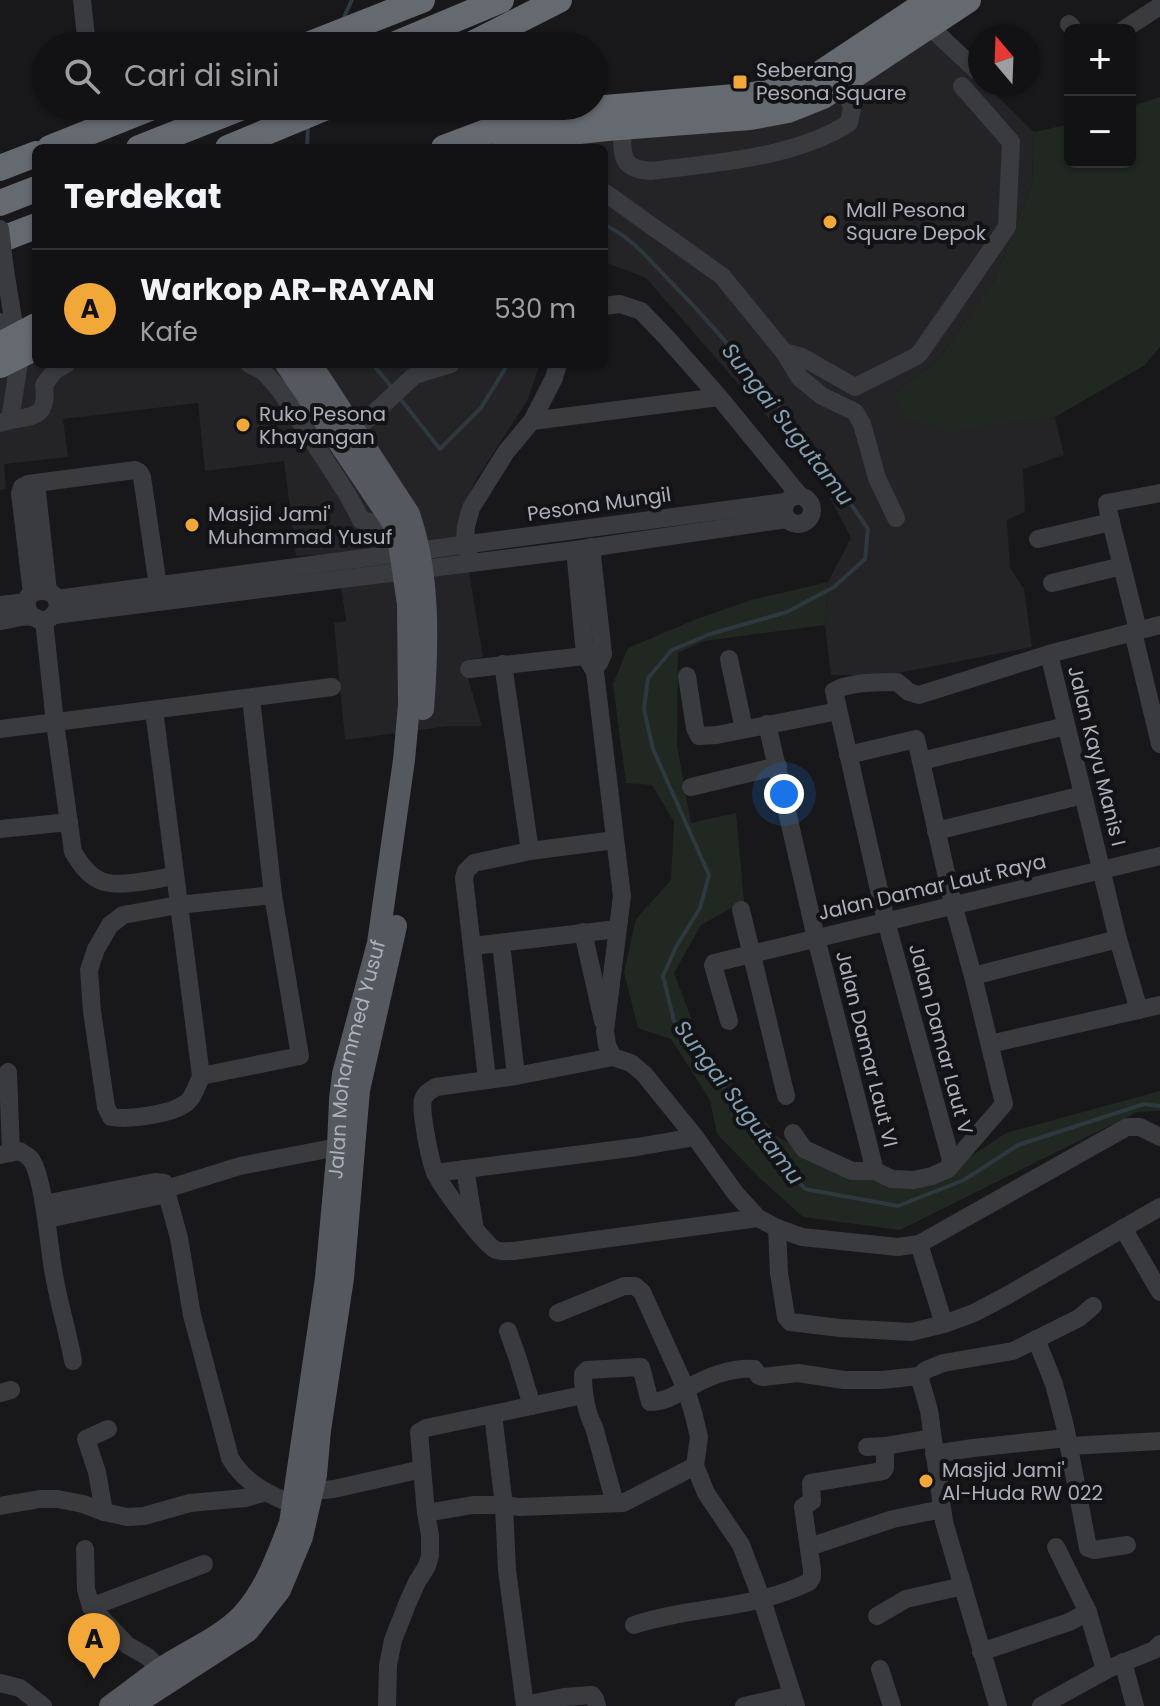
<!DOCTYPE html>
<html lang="id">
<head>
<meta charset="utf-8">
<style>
  :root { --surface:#121214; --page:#1b1b1d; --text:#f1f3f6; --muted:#9c9ea0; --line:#313234; --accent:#f1a839 }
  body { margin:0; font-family:Poppins,sans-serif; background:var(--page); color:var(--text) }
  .controls { position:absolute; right:24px; top:24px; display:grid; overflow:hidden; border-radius:12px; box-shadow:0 2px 6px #0004 }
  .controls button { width:72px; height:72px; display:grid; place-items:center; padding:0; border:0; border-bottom:2px solid var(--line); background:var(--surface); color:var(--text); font:40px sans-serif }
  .compass { position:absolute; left:968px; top:24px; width:72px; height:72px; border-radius:50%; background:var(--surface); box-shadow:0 2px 6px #0004; rotate:341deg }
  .you { position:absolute; left:784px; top:794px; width:28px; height:28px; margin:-20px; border:6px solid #fff; border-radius:50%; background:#1a73e8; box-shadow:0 0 0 12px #1a73e833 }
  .badge { display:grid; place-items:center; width:52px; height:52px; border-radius:50%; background:var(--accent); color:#111; font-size:26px; font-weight:700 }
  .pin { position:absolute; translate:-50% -66px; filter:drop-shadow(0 2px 4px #0008) }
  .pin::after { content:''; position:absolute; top:42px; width:28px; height:24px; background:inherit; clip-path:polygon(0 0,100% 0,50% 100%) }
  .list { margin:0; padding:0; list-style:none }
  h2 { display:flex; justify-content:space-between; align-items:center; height:104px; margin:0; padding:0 32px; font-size:34px }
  h2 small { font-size:26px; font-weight:400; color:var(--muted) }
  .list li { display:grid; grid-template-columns:52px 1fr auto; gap:24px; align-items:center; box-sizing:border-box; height:120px; padding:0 32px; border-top:2px solid var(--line) }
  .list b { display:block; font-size:30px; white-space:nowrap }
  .list p { margin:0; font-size:26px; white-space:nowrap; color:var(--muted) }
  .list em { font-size:26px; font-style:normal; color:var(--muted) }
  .icon { flex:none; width:44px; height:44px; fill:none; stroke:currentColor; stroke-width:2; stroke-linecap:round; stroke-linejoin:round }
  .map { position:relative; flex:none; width:1160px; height:1706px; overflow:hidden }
  .search { position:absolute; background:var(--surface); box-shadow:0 2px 6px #0004; left:32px; top:32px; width:576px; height:88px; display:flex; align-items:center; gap:20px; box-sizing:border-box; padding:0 28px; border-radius:44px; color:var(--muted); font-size:30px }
  .panel { position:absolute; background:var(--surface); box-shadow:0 2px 6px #0004; left:32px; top:144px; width:576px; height:224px; border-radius:12px }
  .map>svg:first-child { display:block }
  .built { fill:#242427 }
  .green { fill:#202821 }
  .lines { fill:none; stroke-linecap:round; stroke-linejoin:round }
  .stream { stroke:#2e383f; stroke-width:4 }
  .minor { stroke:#393b3f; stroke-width:18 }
  .major { stroke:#55585e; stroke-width:22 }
  .highway { stroke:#656970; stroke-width:26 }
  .minor-bridge { stroke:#393b3f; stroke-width:18 }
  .poi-dot { fill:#f1a839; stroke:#131315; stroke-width:3 }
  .labels { text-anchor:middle; stroke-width:8; stroke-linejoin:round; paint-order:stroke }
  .poi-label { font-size:20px; fill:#abb0ba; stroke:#131315; text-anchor:start }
  .street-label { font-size:20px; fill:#abb0ba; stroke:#131315 }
  .water-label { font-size:22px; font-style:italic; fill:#82a0b4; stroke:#131315 }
</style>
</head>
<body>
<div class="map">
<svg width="1160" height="1706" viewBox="0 0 1160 1706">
  <rect width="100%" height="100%" fill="#18181a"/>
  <g class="built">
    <polygon points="934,33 980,79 980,84 985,84 1034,132 1032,184 995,279 937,361 895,392 951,431 1055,417 1064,455 1023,469 1025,512 1007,520 1010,568 1024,589 1032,647 888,675 831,675 825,625 828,582 851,538 818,475 646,278 607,263 604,265 604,148 518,148 654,124"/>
    <polygon points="36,347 36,364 540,364 527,401 474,483 460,517 483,657 463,661 482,726 449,726 345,740 334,623 346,621 336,554 296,556 284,461 205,471 198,403 63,419 68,457 4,464 6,489 0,490 0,364"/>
  </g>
  <g class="green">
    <polygon points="1160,97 1160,347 1145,365 1055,417 951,432 904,419 895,392 937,361 995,279 1032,184 1034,132 1070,124 1070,162 1130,162 1130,107"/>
    <polygon points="828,582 825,625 704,641 678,653 677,746 691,823 736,813 744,901 701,925 674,973 702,1047 778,1137 833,1168 947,1172 1006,1133 1160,1091 1160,1111 1137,1112 900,1230 803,1217 762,1180 717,1134 710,1100 671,1039 638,1028 624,972 636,919 671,880 674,822 652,785 626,783 613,684 628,648 694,620 751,600"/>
  </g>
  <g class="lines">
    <g class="stream">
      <polyline points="343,19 352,0"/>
      <polyline points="307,148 308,126"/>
      <path d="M 604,225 C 630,235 650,261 669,280 C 743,356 809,441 868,529 L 865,559 L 834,587 L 787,612 L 710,634 L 672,650 L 648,678 L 644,709 L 653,749 L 709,875 L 700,908 L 676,947 L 663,976 L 674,1021 L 739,1108 L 805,1189 L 898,1206 L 964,1180 L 1018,1145 L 1144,1104 L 1160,1106"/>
      <polyline points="373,364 393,389"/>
      <polyline points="398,396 440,449 481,408 508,364"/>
    </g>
    <g class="minor">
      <polyline points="82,0 87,46"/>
      <polyline points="1069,24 1074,30"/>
      <polyline points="929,26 978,72"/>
      <polyline points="1123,30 1160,6"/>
      <path d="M 622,127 C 623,153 618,169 651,171 C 713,163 795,158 849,123 L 852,108 L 844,82"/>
      <polyline points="604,192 722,276 784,352 800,378 822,396 855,412 862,424 877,478 896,518"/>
      <polyline points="5,270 16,337"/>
      <polyline points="604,306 620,304 641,311 667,338 719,397 800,496"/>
      <polyline points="0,322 3,344"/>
      <polyline points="784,352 802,357 855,387 915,357 920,353 1007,227 1011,142 962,86"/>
      <polyline points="249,364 263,371 280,390 349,497 361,520 375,523 393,523"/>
      <polyline points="10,420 20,356"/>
      <polyline points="532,421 719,397"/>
      <path d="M 0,423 C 28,414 49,423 44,385 L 55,370 L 66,364"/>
      <polyline points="345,440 415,375 451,364"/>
      <polyline points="36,483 48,591"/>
      <circle cx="798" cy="510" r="14"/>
      <polyline points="1038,539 1111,522"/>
      <polyline points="591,547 603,654 599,663"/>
      <polyline points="575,550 585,655 595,672 622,896 605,1031 607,1045 613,1057 631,1063 644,1074 695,1137 736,1194 758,1218 777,1228 802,1237 898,1247 919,1244 1127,1127 1140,1127 1160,1137"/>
      <polyline points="469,555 465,544 466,526 471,508 506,452 532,421 554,378 558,364"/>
      <polyline points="1052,583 1122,566"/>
      <polyline points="32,594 20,493 22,487 28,484 135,470 139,472 142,477 158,586"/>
      <polyline points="56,599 786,502"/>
      <polyline points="0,605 27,602"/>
      <polyline points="54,615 575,550 787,519"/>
      <path d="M 44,620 L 55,723 L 73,852 C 80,863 87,874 99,880 C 115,889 155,879 174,876"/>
      <path d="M 0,621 C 9,620 23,615 32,617 C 42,618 33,621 44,620 C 48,620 52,617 54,614 C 75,585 7,581 32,617"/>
      <polyline points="1138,630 1108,510 1107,503 1160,493"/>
      <polyline points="1133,632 1160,744"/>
      <polyline points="1049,654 1118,939 1139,1010"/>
      <polyline points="729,659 744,729"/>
      <polyline points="503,664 530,851"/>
      <polyline points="469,669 603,654"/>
      <polyline points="687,676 695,728 699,736 717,735 838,711"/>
      <path d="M 154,710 C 169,832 185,954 201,1076 C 198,1083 195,1093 190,1099 C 180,1114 128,1120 111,1117 L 106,1107 L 92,1011 L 89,970 L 96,949 L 110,925 L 123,915 L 178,905 L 273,895"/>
      <polyline points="767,724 816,938 875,1171"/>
      <polyline points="0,729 332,687"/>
      <polyline points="921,761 1066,726"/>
      <polyline points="691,787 778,766"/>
      <polyline points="0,829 69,822"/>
      <polyline points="936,831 1083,795"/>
      <polyline points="741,910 786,1096"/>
      <polyline points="583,932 603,1021"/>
      <polyline points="501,943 516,1076"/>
      <polyline points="473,946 617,929"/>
      <polyline points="973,976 1118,939"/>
      <polyline points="729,1021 713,965 714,963 1160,856"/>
      <polyline points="990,1044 1160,1005"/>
      <path d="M 613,1057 L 516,1076 L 436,1087 C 431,1090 425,1093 423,1100 C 420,1110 430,1161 435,1172 C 440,1185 485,1246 496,1250 C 501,1252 509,1251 514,1251 L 758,1218"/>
      <polyline points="8,1072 11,1153"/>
      <polyline points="201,1076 300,1056 273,895 251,698"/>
      <polyline points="487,1079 464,878 466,871 474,863 530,851 615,840"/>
      <polyline points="793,1133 804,1149 852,1171 875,1171 892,1179 914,1180 932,1176 948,1169 1004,1104 973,976 953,904 916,739 848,755"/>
      <path d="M 0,1155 L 20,1151 C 23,1154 27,1155 30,1158 C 44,1174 49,1251 54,1275 C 59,1304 68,1333 73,1361"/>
      <polyline points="465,1169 474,1223"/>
      <path d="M 948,1169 L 951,1160 L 886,921 L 834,691 C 852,681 877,683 897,682 L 909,692 L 919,695 L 1049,654 L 1160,625"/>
      <polyline points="435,1173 637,1147 695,1137"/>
      <polyline points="166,1189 240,1166 338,1147"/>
      <path d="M 44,1204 L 155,1182 L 164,1183 L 179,1238 L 192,1315 L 230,1458 C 246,1486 275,1497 303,1509"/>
      <polyline points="47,1219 167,1194"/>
      <polyline points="777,1228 779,1273 786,1317 790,1322 840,1328 911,1332 944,1324 974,1313 1008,1295 1160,1207"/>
      <polyline points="1123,1228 1160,1292"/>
      <polyline points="919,1244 944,1324"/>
      <polyline points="558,1313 624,1286 635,1286 642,1292 686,1389 694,1416 699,1437 695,1466 706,1493 741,1545 762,1600 796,1706"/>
      <polyline points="508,1331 518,1359 532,1406"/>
      <polyline points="1036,1339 1054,1384 1065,1426 1088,1548 1094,1550 1127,1545"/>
      <polyline points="919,1376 926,1370 943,1363 1013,1351 1079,1318 1093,1306"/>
      <polyline points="0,1393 11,1390"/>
      <polyline points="493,1414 504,1506 507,1570 525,1706"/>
      <polyline points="1069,1446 1160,1441"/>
      <polyline points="867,1447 885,1446 932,1438"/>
      <polyline points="934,1454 973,1448 1067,1438"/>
      <polyline points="314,1491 334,1489 422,1469"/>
      <path d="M 615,1503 L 594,1427 C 585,1410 583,1393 583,1374 L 587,1370 L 641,1367 L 650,1402 C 664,1402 675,1395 686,1389 C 707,1377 730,1367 754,1369 L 759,1376 L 763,1377 L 798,1373 L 844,1380 L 882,1380 L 919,1376 L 929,1410 L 944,1522 L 998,1706"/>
      <polyline points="0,1506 40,1499 58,1499 83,1504 104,1512 127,1517 144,1516 190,1503 245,1498 266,1492"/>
      <polyline points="104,1512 97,1472 86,1439 108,1429"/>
      <polyline points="426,1513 473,1505 500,1505 520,1507 623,1503 695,1466"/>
      <polyline points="809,1547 893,1519 942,1509"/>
      <polyline points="1056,1547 1088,1612 1105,1670"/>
      <polyline points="85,1549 86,1589 91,1607 127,1645 148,1657 160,1669"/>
      <polyline points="91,1607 204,1564"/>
      <polyline points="877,1616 906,1599 963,1586"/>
      <path d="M 634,1625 C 691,1606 753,1610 809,1582 L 812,1577 L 812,1570 L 803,1507 L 812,1501 L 811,1483 L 883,1471 L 885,1468 L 885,1446"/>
      <polyline points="981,1652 1069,1622 1088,1612"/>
      <polyline points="1123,1662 1135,1706"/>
      <polyline points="880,1669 892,1706"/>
      <polyline points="0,1683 20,1688 43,1706"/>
      <polyline points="525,1705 564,1697 592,1695 595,1699 597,1706"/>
      <polyline points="387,1706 388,1665 393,1640 408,1602 417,1582 427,1566 430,1556 430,1535 426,1513 419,1432 426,1428 583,1395"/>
      <polyline points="744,1706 792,1695"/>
      <polyline points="1041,1706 1108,1669 1154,1650 1160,1644"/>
    </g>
    <g class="major">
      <path d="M 311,364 L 409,514 C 430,575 428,645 423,709"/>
      <polyline points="140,1701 248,1631 280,1590 302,1537 316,1475 320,1430 343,1278 359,1090 396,926"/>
      <path id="s1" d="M 110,1706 C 127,1694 143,1681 160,1669 C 186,1651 219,1639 242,1615 C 265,1591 278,1554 290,1523 L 326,1278 L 338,1147 L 340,1099 L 343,1074 L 378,943 L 404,760 L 409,705 L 408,604 L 398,537 L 393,523 L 286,364"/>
    </g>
    <g class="highway">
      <polyline points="305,46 422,0"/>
      <polyline points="391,46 501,0"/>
      <polyline points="468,46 559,0"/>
      <polyline points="50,148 155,106"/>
      <polyline points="139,148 245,106"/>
      <polyline points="228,148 329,106"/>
      <polyline points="444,148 505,125 547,115 593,109 747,96 781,90 809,81 931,0"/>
      <polyline points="505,148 552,134 607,128 750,117 788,110 823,96 968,0"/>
      <polyline points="0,168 36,154"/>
      <polyline points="0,203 36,189"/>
      <polyline points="0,240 36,226"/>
      <polyline points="0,345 36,326"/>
      <polyline points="0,365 36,347"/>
    </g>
    <polyline class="minor-bridge" points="0,229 5,270"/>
  </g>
  <g class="poi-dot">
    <rect x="732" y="74" width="16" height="16" rx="4"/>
    <circle cx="830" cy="222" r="8"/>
    <circle cx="243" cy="425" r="8"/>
    <circle cx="192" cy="525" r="8"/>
    <circle cx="926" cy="1481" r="8"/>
  </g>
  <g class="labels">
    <g class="poi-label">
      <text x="756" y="77">Seberang<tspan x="756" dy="23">Pesona Square</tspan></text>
      <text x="846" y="217">Mall Pesona<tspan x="846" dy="23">Square Depok</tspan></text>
      <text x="259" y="421">Ruko Pesona<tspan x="259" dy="23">Khayangan</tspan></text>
      <text x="208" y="521">Masjid Jami'<tspan x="208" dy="23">Muhammad Yusuf</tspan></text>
      <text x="942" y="1477">Masjid Jami'<tspan x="942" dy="23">Al-Huda RW 022</tspan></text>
    </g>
    <g class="street-label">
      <text transform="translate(599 504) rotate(-8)" y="7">Pesona Mungil</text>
      <text transform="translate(1097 756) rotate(76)" y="7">Jalan Kayu Manis I</text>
      <text transform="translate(932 887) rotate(-13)" y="7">Jalan Damar Laut Raya</text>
      <text transform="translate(941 1039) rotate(75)" y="7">Jalan Damar Laut V</text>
      <text transform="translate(867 1049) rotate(76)" y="7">Jalan Damar Laut VI</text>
      <text dy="7" stroke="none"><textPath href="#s1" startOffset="734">Jalan Mohammed Yusuf</textPath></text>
    </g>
    <g class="water-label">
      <text transform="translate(788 424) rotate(52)" y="8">Sungai Sugutamu</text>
      <text transform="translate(739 1102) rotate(53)" y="8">Sungai Sugutamu</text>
    </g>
  </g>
</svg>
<div class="controls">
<button>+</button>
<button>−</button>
</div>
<svg class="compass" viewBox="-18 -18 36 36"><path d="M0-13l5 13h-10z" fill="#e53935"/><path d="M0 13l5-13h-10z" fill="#9c9ea0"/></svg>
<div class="you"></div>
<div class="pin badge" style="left:94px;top:1679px">A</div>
<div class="search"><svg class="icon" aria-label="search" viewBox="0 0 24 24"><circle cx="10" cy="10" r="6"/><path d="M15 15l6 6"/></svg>Cari di sini</div>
<section class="panel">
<h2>Terdekat<small></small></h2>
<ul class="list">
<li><span class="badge">A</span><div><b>Warkop AR-RAYAN</b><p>Kafe</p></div><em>530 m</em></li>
</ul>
</section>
</div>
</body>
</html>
